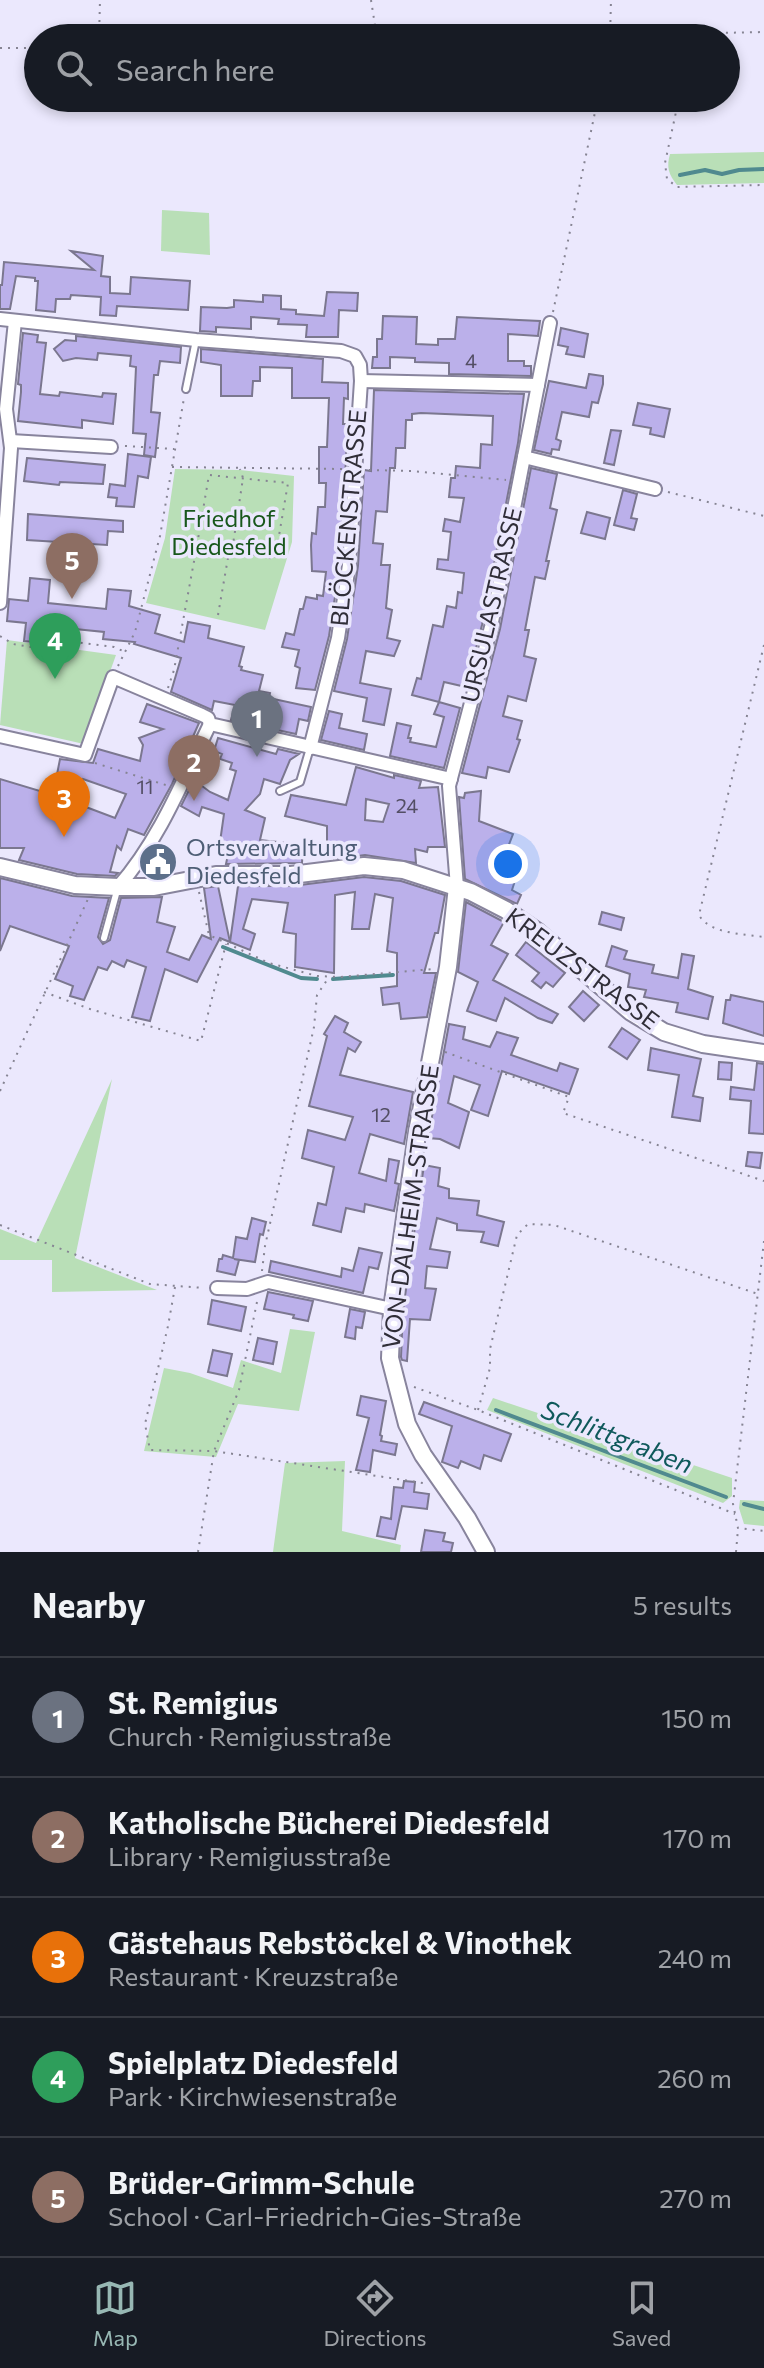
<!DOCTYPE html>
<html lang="en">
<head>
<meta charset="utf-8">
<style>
  :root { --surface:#171b24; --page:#20242c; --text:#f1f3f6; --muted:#9ea1a6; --line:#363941; --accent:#97b7b3 }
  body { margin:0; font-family:Commissioner,sans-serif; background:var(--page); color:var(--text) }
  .you { position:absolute; left:508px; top:864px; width:28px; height:28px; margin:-20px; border:6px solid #fff; border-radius:50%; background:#1a73e8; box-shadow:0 0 0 12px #1a73e833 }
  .badge { display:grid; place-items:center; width:52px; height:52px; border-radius:50%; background:var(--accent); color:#fff; font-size:26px; font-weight:700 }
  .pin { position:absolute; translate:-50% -66px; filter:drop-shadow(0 2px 4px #0008) }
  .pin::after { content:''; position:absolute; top:42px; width:28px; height:24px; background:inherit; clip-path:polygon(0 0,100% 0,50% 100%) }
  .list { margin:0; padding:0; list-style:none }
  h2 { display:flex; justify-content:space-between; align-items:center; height:104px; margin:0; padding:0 32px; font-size:34px }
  h2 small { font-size:26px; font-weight:400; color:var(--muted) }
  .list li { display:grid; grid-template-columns:52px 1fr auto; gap:24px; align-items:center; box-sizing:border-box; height:120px; padding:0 32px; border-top:2px solid var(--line) }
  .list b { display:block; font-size:30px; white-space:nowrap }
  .list p { margin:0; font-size:26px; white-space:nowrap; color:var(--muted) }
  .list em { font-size:26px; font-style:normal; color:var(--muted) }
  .icon { flex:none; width:44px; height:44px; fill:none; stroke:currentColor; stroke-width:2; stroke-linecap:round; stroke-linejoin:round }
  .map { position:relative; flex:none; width:764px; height:1552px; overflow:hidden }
  .search { position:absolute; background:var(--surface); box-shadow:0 4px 12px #0003; left:24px; right:24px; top:24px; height:88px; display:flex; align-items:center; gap:20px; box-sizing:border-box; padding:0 28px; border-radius:44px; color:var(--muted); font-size:30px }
  .sheet { height:704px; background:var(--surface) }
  nav { display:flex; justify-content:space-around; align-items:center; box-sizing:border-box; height:112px; border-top:2px solid var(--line); background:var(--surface); font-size:22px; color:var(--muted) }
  nav a { display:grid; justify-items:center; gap:4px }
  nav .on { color:var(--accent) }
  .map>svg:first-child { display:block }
  .green { fill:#b9dfb7 }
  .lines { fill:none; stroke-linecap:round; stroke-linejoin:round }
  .stream { stroke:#508a8f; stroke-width:4 }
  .building { fill:#bbb0ea; stroke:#7b778f; stroke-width:2; fill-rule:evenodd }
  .service-casing { stroke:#88849d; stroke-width:10 }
  .minor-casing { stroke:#88849d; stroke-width:16 }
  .tertiary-casing { stroke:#88849d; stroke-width:20 }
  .path { stroke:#868493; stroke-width:2; stroke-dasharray:2 6; stroke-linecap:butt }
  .service { stroke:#fff; stroke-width:6 }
  .minor { stroke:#fff; stroke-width:12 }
  .tertiary { stroke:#fff; stroke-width:16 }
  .labels { text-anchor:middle; stroke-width:7; stroke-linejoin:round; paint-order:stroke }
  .number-label { font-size:20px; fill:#534e64 }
  .street-label { font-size:24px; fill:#302e38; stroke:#ebe8fd }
  .park-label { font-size:24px; fill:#18571b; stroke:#ebe8fd }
  .service-label { font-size:24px; fill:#4e5e75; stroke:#ebe8fd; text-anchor:start }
  .water-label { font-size:26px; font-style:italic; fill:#0f595b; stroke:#ebe8fd }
</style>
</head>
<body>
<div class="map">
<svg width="764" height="1552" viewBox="0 0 764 1552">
  <rect width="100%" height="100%" fill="#ebe8fd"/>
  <g class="green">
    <path d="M 764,152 L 764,183 L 677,185 C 669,175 666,167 670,154 Z"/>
    <polygon points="162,210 209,213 210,255 161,251"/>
    <polygon points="175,469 240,470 294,476 292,542 265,630 146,603 165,538"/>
    <polygon points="7,640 116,655 84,744 0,725"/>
    <polygon points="112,1079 75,1258 157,1290 52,1292 52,1260 0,1260 0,1229 36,1243"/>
    <polygon points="290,1329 315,1332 299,1411 238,1404 216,1457 144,1451 164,1368 190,1373 233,1388 241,1360 281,1373"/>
    <polygon points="493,1398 732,1478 732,1496 723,1503 487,1410"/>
    <polygon points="345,1461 342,1531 401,1545 400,1552 273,1552 285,1463"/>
    <polygon points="740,1500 764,1501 764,1526 744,1524 739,1508"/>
  </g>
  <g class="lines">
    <g class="stream">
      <polyline points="680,175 705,170 722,174 739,170 764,169"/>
      <polyline points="223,947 301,978 317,979"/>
      <polyline points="333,979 393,975"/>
      <polyline points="496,1410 726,1497"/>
      <polyline points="744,1504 764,1509"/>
    </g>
  </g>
  <g class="building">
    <polygon points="71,251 103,256 101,276 110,277 110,293 130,294 131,277 190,281 188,310 117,306 116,316 100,315 101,297 71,295 70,299 56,299 55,312 36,310 38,281 35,281 35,278 16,276 10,309 0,309 0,285 2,285 4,262 94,270"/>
    <polygon points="327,292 358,293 357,311 339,310 338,337 306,337 307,325 278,324 279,319 251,317 251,329 216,327 216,332 200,331 201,307 227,308 234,307 234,300 263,302 263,295 281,296 281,309 296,310 296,314 324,316"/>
    <polygon points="383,316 417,317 416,344 438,345 438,339 455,339 457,317 540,321 538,336 508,334 508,361 524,361 524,366 531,366 531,376 449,374 449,363 415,362 415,358 390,357 390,368 372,368 373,357 377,357 377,339 382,339"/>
    <polygon points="561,328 588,334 584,357 566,354 568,347 558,345"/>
    <polygon points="23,333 38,335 37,342 46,343 40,394 59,396 60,392 102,397 103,393 116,394 113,424 82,420 82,428 18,421 21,392 21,385 18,384"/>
    <polygon points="76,336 181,347 180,363 160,361 158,375 154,375 151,412 160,413 155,457 144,455 146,434 133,433 136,367 130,366 131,356 98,353 97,360 76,358 63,361 54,349 65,340 76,341"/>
    <polygon points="201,349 323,359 322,382 348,383 348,399 344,398 343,424 348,424 340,564 329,636 315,690 296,688 300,668 295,666 299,650 282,647 286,633 294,635 300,609 303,609 306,597 317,599 317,595 323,596 326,572 312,571 311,545 312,533 316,534 318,507 325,507 326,483 319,483 319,447 327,447 329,398 292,398 292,368 260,367 260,381 253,381 252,396 221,396 221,365 201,362"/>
    <polygon points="589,374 603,376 603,384 598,403 592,402 589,417 562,412 556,439 561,441 559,450 552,449 551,454 534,450 549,381 586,388"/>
    <polygon points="374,390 524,394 518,443 482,625 466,687 444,682 439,702 412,695 417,678 421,679 433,625 443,627 447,606 456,608 458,592 462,593 464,573 437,569 438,559 448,560 451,532 443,531 445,519 460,522 464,498 449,497 451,478 455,478 456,466 480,468 481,444 492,445 493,416 421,413 412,414 412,420 406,420 405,448 396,448 395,468 390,468 387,512 376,511 373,543 383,544 381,565 390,565 386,608 392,610 387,638 400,641 394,656 366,651 360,683 391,689 384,725 363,721 367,698 334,691 347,639 358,566 364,470 371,471"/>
    <polygon points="638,403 670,409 664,437 650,434 651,428 633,425"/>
    <polygon points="611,430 621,431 614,465 604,463"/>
    <polygon points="128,454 151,457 148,478 138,476 134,507 116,506 117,498 108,497 110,484 125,486"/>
    <polygon points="27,458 105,465 103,484 60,482 59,485 24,481"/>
    <polygon points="531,468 557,474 550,508 557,510 546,561 549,561 545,579 535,577 525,630 529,630 524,656 536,659 526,701 508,696 503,716 522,721 517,739 520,740 509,772 488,767 486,778 462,773 500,629"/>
    <polygon points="623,490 637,494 631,518 637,519 634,530 614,525"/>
    <polygon points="587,512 610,518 605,539 581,533"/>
    <polygon points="28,514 123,521 123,532 108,531 107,545 27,540"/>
    <polygon points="30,578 50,580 48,603 106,609 108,589 131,591 129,606 160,615 155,633 184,642 188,622 210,626 208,638 244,647 239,666 242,667 241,670 263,675 259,691 270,693 269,698 311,707 308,721 299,719 296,734 231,720 235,705 214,701 212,710 171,692 181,658 134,644 135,642 103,639 104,632 46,626 44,643 24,641 26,623 7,621 9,599 28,601"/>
    <polygon points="439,702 460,708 444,768 390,756 397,723 411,726 408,738 411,738 410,742 436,747 444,717 434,714"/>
    <path d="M 147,704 L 199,723 L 172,784 L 144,835 L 128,829 L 121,850 L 117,846 L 110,872 L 118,873 L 115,876 L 77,874 L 19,860 L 24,848 L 0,848 L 0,779 L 53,795 L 60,759 L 93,763 L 98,749 L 140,761 L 143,745 L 139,738 L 163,729 L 140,722 ZM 83,779 L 126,794 L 115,818 L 78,804 Z"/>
    <polygon points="329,711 342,714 339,728 367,734 364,750 321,740"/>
    <polygon points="218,738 276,754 278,749 299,754 290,760 280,784 264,779 260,794 245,810 265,818 260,840 303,845 302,863 226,864 229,850 219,849 224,814 202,807 199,816 181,806 194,780 210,792 228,800 236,771 230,769 232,763 220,759 222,754 214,751"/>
    <path d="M 356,767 L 394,778 L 394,775 L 421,781 L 419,788 L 438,787 L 445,847 L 428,847 L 427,852 L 415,849 L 416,863 L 365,855 L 334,859 L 334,844 L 327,844 L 327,826 L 285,816 L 291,795 L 346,805 ZM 366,799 L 389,804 L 383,822 L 365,820 Z"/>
    <polygon points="481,791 479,821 513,834 503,860 520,865 512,890 521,895 517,904 465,879 459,797 464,798 465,793"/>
    <polygon points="157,849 170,860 158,875 153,876 144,868"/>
    <polygon points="364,877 401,881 445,895 438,933 435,933 424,973 436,973 427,1017 401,1019 399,1003 383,1005 381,988 397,986 397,953 387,951 393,898 375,894 369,929 352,929 355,892 335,895 334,973 295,967 296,934 283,932 288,903 252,899 243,929 255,934 250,950 230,942 238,886 292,886"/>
    <polygon points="0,878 72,896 109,898 98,937 103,944 110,940 121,898 162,897 157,922 175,927 167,952 189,960 202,935 211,939 204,888 218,886 230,942 220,938 197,982 165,969 150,1021 132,1017 146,967 127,960 124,967 112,961 107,970 98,967 84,1000 70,996 73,986 55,979 69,946 10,926 0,951"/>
    <polygon points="466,902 504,922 491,945 508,954 493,980 558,1014 552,1023 538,1018 505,998 496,1021 467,1011 478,982 458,972"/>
    <polygon points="602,912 624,918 621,930 599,924"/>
    <polygon points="526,942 565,973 553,987 546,982 541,988 532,981 539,973 516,955"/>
    <polygon points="612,946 627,951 624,959 654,965 652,973 678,978 682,954 694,956 688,989 713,997 708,1019 676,1012 678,1003 644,997 646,990 628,987 630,974 606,966"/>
    <polygon points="583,991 599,1005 584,1021 569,1007"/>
    <polygon points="731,995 764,1002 764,1036 723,1023 726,1000 730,1000"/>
    <polygon points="335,1016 348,1023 344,1032 361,1042 355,1052 348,1048 340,1075 413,1092 404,1144 370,1134 359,1173 386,1181 389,1159 399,1161 395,1183 399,1184 394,1211 365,1204 364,1212 346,1208 341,1232 313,1225 318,1203 326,1205 334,1167 302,1158 308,1130 345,1140 353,1117 309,1106 327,1036 324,1034"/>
    <polygon points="449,1024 465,1027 463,1039 490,1047 497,1032 518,1038 511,1055 557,1071 560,1063 578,1069 569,1094 502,1071 488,1116 471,1110 480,1085 454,1076 448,1103 469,1112 459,1148 440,1139 428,1138"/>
    <polygon points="622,1028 640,1040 627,1059 609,1047"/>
    <polygon points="651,1048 701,1059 693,1096 703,1098 700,1121 672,1117 679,1075 648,1070"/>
    <polygon points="719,1062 732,1063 731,1080 718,1079"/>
    <polygon points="757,1063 764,1064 764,1134 749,1133 751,1101 730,1099 731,1087 754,1090"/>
    <polygon points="748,1152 762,1153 760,1168 746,1166"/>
    <polygon points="424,1165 440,1168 438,1186 449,1189 449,1198 479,1201 477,1215 504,1222 498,1246 481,1242 484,1232 457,1230 457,1224 437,1218 430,1249 450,1252 447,1268 427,1266 425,1288 436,1289 430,1320 410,1319 407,1361 402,1360 401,1357 403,1310"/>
    <polygon points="252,1218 266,1222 263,1235 260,1234 255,1262 234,1259 239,1260 235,1275 217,1271 219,1259 222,1259 223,1255 233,1258 236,1237 247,1239"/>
    <polygon points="359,1248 382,1253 378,1269 369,1267 363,1293 269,1272 271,1261 341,1277 342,1268 353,1271"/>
    <polygon points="268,1292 313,1301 308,1321 293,1318 294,1315 264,1309"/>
    <polygon points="212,1300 246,1307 241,1331 208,1324"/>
    <polygon points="350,1309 365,1312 362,1328 356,1327 355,1339 345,1337"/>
    <polygon points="258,1338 277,1342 273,1364 253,1360"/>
    <polygon points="213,1350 232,1354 227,1376 208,1372"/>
    <polygon points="361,1396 386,1401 380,1435 382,1436 381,1441 397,1444 395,1455 373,1450 370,1472 356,1470 369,1418 357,1415"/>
    <polygon points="424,1402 511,1434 501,1461 484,1455 480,1469 461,1461 458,1468 442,1462 452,1426 419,1414"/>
    <polygon points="404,1481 415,1482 414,1492 429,1494 427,1509 402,1506 395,1539 377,1536 381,1517 391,1519 394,1487 403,1488"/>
    <polygon points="425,1530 445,1533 443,1541 453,1543 451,1552 421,1552"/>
  </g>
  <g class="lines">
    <g class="service-casing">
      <g id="service">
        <polyline points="186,389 196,340"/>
        <polyline points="280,791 300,782 310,748"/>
        <polyline points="104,938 118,887"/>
      </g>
    </g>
    <g class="minor-casing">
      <g id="minor">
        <polyline points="0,319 196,340 341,351 355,356 360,365 361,381 349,565 338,638 310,748"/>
        <polyline points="361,381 538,385"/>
        <polyline points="11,441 111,447"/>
        <polyline points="524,457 655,489"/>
        <polyline points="0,603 11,448 6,409 15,321"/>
        <polyline points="0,736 85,755 113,677 202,715 208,718 210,724 451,779"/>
        <path d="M 118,887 C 159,841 183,780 210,724"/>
        <polyline points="457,887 449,786 491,627 550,323"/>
        <polyline points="217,1288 247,1289 268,1282 392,1309"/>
      </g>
    </g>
    <g class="tertiary-casing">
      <g id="tertiary">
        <polyline points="0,867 75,885 118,887 154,887 216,875 291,875 364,866 403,870 471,892 506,910 538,932 631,1012 664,1032 703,1044 764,1053"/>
        <polyline points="457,887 448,967 418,1127 392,1309 390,1358 407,1424 423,1455 467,1518 486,1552"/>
      </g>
    </g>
    <g class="path">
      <polyline points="371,0 377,38"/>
      <polyline points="99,38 100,0"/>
      <polyline points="478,38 764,32"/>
      <polyline points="610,38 611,0"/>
      <polyline points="0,48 38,48"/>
      <polyline points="679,98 665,163 667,179 677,187 764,185"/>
      <polyline points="553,312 598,98"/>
      <polyline points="125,446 174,449"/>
      <polyline points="172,467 343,469"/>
      <polyline points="369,470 412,471 506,480"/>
      <polyline points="668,492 764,516"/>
      <polyline points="197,545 209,475 288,483 275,559 233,551"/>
      <polyline points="218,615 229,552"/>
      <polyline points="0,636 13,644 43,649 52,639 114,647 125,652"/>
      <path d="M 764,645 L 699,915 C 709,934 745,934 764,937"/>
      <polyline points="118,666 135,632 160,536 184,398"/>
      <polyline points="168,688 174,670 197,545 232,551 243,478 240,469"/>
      <polyline points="95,763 169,786"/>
      <polyline points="199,892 209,935 269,963 317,976 340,977 433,969"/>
      <polyline points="44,992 90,1009 201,1041 226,944"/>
      <polyline points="445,1052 569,1097 563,1113 764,1181"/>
      <polyline points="0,1091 88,899"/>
      <polyline points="0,1225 150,1284 204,1288"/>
      <polyline points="764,1241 733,1504 738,1528 764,1531"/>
      <polyline points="262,1271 265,1246 314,1027 317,995 329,977"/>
      <polyline points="175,1287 168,1326 145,1424 150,1450 214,1451 423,1483"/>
      <polyline points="414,1387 478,1410 735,1514"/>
      <polyline points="478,1410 490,1368 490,1349 517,1235 528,1224 554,1225 758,1294"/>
      <polyline points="198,1552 214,1451 239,1390 258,1297"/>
      <polyline points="736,1552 738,1529"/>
    </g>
    <use href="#service" class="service"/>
    <use href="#minor" class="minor"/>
    <use href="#tertiary" class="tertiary"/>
  </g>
  <defs>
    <g id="civic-disc" transform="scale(2)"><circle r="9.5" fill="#5c6f8a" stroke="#ebe8fd"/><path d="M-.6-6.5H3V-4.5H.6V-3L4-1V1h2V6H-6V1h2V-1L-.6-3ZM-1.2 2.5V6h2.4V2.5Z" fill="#fff"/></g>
  </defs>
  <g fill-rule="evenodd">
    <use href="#civic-disc" x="158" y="862"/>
  </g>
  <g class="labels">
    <g class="number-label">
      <text x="471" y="368">4</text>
      <text x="145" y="794">11</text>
      <text x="407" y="813">24</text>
      <text x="381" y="1122">12</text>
    </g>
    <g class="street-label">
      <text transform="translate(349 518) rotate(-85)" y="8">BLÖCKENSTRASSE</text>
      <text transform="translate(492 605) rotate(-77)" y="8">URSULASTRASSE</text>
      <text transform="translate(582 969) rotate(37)" y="8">KREUZSTRASSE</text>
      <text transform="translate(411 1207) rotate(-82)" y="8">VON-DALHEIM-STRASSE</text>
    </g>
    <g class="park-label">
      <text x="229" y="527">Friedhof<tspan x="229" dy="28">Diedesfeld</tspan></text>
    </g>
    <g class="service-label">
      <text x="186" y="856">Ortsverwaltung<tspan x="186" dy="28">Diedesfeld</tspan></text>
    </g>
    <g class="water-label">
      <text transform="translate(617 1437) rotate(21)" y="9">Schlittgraben</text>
    </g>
  </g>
</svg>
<div class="you"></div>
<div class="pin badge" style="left:257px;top:757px;background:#6b7280">1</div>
<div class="pin badge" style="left:194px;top:801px;background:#8d6e63">2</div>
<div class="pin badge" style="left:64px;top:837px;background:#e8710a">3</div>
<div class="pin badge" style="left:55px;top:679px;background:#2e9e5b">4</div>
<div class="pin badge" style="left:72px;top:599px;background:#8d6e63">5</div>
<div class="search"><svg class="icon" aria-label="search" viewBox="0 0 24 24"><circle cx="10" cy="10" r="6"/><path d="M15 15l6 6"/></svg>Search here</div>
</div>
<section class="sheet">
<h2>Nearby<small>5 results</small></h2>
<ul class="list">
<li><span class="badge" style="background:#6b7280">1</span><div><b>St. Remigius</b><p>Church · Remigiusstraße</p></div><em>150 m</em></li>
<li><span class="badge" style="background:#8d6e63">2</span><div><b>Katholische Bücherei Diedesfeld</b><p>Library · Remigiusstraße</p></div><em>170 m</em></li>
<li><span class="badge" style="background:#e8710a">3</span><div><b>Gästehaus Rebstöckel &amp; Vinothek</b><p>Restaurant · Kreuzstraße</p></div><em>240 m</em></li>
<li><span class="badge" style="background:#2e9e5b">4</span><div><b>Spielplatz Diedesfeld</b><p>Park · Kirchwiesenstraße</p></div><em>260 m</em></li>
<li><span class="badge" style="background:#8d6e63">5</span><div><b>Brüder-Grimm-Schule</b><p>School · Carl-Friedrich-Gies-Straße</p></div><em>270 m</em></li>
</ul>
</section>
<nav>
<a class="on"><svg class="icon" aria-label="map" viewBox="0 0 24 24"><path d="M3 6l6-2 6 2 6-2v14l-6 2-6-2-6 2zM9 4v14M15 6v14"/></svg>Map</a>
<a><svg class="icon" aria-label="directions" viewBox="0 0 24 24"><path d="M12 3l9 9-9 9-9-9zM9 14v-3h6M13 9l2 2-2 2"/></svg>Directions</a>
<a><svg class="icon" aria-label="saved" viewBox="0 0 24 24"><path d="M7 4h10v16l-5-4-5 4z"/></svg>Saved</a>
</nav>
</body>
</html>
